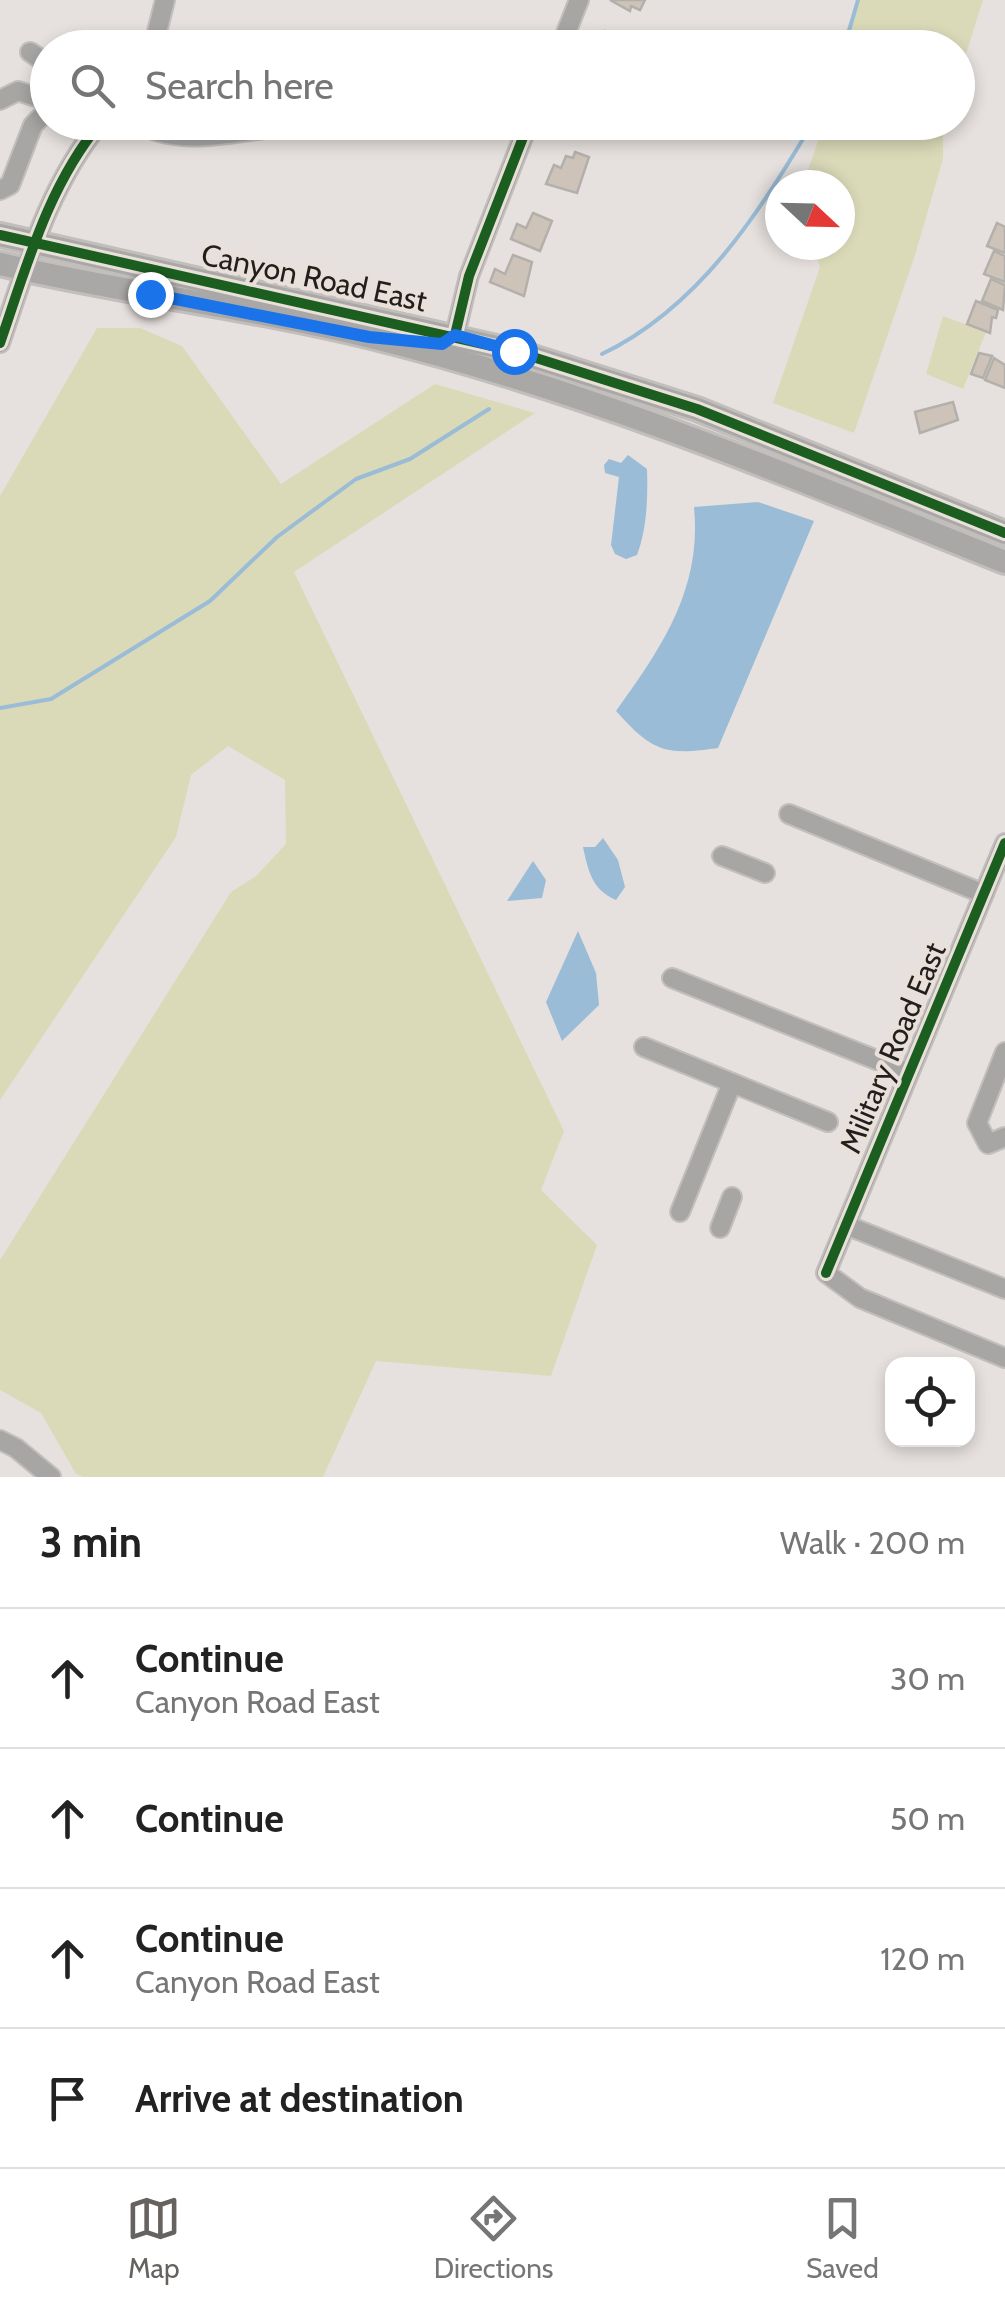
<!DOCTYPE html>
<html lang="en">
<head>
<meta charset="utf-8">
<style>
  :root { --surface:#fff; --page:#f2f2f2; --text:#222; --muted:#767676; --line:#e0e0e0; --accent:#666260 }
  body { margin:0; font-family:Cabin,sans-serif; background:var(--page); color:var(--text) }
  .controls { position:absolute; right:30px; bottom:30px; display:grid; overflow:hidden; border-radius:20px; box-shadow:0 5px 15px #0003 }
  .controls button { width:90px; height:90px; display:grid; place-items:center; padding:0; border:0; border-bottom:2px solid var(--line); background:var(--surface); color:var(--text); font:50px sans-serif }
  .compass { position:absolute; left:765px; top:170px; width:90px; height:90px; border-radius:50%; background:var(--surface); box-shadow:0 5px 15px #0003; rotate:112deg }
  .stop { position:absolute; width:30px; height:30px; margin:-22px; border:8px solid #1a73e8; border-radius:50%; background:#fff }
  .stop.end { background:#1a73e8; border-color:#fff; box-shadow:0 2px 10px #0008 }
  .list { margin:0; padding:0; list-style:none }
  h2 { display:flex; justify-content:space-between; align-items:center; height:130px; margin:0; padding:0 40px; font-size:42px }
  h2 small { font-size:32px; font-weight:400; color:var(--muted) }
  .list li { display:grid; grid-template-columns:65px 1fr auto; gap:30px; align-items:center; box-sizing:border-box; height:140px; padding:0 40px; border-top:2px solid var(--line) }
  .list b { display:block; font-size:38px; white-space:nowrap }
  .list p { margin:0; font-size:32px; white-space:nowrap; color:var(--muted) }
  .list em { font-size:32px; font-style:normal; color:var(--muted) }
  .icon { flex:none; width:55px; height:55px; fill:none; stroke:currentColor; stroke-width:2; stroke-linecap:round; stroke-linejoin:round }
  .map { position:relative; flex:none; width:1005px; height:1477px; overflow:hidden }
  .search { position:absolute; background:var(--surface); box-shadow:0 5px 15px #0003; left:30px; right:30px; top:30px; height:110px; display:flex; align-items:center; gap:25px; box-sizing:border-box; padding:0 35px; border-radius:55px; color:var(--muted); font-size:38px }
  .sheet { height:690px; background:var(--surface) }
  nav { display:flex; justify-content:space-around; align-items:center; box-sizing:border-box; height:140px; border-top:2px solid var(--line); background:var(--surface); font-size:28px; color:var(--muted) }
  nav a { display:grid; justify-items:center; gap:5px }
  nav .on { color:var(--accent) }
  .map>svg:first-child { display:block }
  .green { fill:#dadab9 }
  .water { fill:#9abcd6 }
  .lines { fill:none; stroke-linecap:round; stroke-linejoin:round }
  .stream { stroke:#9abcd6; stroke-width:4 }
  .building { fill:#cdc3b9; stroke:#b3b0ac; stroke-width:2.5 }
  .minor-casing { stroke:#c2bebc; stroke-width:22 }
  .major-casing { stroke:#c2bebc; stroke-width:28 }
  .minor { stroke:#a7a6a4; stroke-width:18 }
  .major { stroke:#aaa8a7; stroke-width:22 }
  .cycleway-casing { stroke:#e9e0da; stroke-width:16 }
  .cycleway { stroke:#1b5e20; stroke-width:10 }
  .route { stroke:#1a73e8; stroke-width:12 }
  .labels { text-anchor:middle; stroke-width:8; stroke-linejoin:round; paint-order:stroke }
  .street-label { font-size:30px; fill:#211e1c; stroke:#e9e0da }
</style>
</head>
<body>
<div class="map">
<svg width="1005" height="1477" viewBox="0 0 1005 1477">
  <rect width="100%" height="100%" fill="#e6e1de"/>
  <g class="green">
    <polygon points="860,0 983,0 958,79 958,48 838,47"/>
    <polygon points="824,123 943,123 943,159 915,255 854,433 773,403 820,267 812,245 840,245 840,185 803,185"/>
    <polygon points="943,316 986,332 963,389 926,374"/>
    <polygon points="97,328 140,328 182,346 281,484 435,384 535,413 294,572 564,1131 541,1190 597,1245 551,1376 376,1361 323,1477 83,1477 76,1474 41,1413 0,1390 0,1260 231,892 256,876 286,844 285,780 228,746 191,775 176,837 0,1100 0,496"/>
  </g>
  <g class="water">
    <path d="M 628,455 L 647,469 C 648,496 647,529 637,555 L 626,559 L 615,554 L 611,545 L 619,477 L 605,473 L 604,465 L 609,459 L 621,463 Z"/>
    <path d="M 758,502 L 814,521 L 718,748 C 664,756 652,751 616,711 C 662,647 702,589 694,507 Z"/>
    <path d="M 603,838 L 618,860 L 625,887 L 616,900 C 592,890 588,870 583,847 L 595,847 Z"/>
    <polygon points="533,861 546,880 542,898 507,901"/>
    <polygon points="578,931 596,973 599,1005 562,1041 546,1002"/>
  </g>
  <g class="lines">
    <g class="stream">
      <polyline points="844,48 858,0"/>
      <path d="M 602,354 C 698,308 760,213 813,122"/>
      <polyline points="0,708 51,699 210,601 277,537 356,479 410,459 489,409"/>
    </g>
  </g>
  <g class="building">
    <polygon points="610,0 645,0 640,10 631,6 630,11"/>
    <polygon points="605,31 620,37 616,48 598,48"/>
    <polygon points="600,122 590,135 561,124 562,122"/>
    <polygon points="575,152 589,157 577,193 546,184 554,165 561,168 566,156 573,158"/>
    <polygon points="533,213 552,221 540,251 511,239 517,224 526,228"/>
    <polygon points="997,223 1005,227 1005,253 987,246"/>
    <polygon points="994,251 1005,256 1005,282 984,274"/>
    <polygon points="513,255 532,262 524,296 490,282 495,269 505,274"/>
    <polygon points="991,279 1005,285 1003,310 982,301"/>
    <polygon points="976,301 998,310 996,318 992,317 990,333 967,324"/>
    <polygon points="979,353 992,356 983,378 971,374"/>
    <polygon points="994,358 1005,365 1005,388 985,380"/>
    <polygon points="953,402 958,420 920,433 915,412"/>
  </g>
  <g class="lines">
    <g class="minor-casing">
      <g id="minor">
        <polyline points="153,48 165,0"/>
        <polyline points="560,48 579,0"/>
        <polyline points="30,52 48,64"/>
        <polyline points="0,100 18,91 48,101"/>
        <path d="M 136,122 C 178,148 233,132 280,127"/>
        <polyline points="0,190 10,185 33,125 48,110"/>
        <polyline points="455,335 469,276 529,122"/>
        <path d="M 0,343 C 27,265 48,186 101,122"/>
        <polyline points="789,814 984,894"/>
        <polyline points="1005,843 826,1273 860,1298 1005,1358"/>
        <polyline points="722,856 765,873"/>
        <polyline points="672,978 909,1073"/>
        <polyline points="644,1047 828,1122"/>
        <polyline points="1005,1052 977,1123 988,1144 1005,1137"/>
        <polyline points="680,1212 732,1083"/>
        <polyline points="846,1225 1005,1289"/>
        <polyline points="720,1228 732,1197"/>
        <polyline points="0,1440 16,1448 51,1477"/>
      </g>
    </g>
    <g class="major-casing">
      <g id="major">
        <polyline points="0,235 514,351 697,409 1005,533"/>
        <path d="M 0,264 C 123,293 249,307 371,337 C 590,391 796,478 1005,562"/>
      </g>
    </g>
    <use href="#minor" class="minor"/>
    <use href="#major" class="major"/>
    <g class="cycleway-casing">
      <g id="cycleway">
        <polyline points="0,235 514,351 697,409 1005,533"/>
        <polyline points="455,335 469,276 529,122"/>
        <path d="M 0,343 C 27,265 48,186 101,122"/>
        <polyline points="826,1273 1005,843"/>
      </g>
    </g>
    <use href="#cycleway" class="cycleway"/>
  </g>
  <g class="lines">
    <polyline class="route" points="150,294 369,337 442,344 455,335 514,351"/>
  </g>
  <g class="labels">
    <g class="street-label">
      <text transform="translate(314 278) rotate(12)" y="10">Canyon Road East</text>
      <text transform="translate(893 1048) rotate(-67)" y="10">Military Road East</text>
    </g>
  </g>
</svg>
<div class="controls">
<button><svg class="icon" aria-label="locate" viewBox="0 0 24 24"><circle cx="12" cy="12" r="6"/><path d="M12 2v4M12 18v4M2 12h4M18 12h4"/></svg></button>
</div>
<svg class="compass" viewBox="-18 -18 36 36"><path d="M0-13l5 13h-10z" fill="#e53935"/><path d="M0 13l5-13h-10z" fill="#767676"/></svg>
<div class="stop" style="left:514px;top:351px"></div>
<div class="stop end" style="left:150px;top:294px"></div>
<div class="search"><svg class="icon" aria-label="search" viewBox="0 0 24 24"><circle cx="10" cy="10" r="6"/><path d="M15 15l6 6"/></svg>Search here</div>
</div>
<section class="sheet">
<h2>3 min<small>Walk · 200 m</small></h2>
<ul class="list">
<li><svg class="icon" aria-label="ahead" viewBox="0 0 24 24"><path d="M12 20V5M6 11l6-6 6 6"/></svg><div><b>Continue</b><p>Canyon Road East</p></div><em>30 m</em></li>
<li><svg class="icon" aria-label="ahead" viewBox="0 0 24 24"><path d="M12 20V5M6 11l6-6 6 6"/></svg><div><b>Continue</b></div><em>50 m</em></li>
<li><svg class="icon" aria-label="ahead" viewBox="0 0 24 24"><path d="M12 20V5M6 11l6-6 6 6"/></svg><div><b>Continue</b><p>Canyon Road East</p></div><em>120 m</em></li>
<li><svg class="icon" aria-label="arrive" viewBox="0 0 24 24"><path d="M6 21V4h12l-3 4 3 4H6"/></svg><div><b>Arrive at destination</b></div></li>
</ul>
</section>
<nav>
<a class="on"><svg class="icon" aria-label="map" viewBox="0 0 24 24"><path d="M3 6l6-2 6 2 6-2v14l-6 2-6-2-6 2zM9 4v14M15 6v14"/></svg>Map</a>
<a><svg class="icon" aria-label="directions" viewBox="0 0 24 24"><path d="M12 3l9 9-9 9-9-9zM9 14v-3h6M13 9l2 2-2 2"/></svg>Directions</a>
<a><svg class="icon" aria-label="saved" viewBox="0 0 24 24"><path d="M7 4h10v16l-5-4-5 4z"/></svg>Saved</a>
</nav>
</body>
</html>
